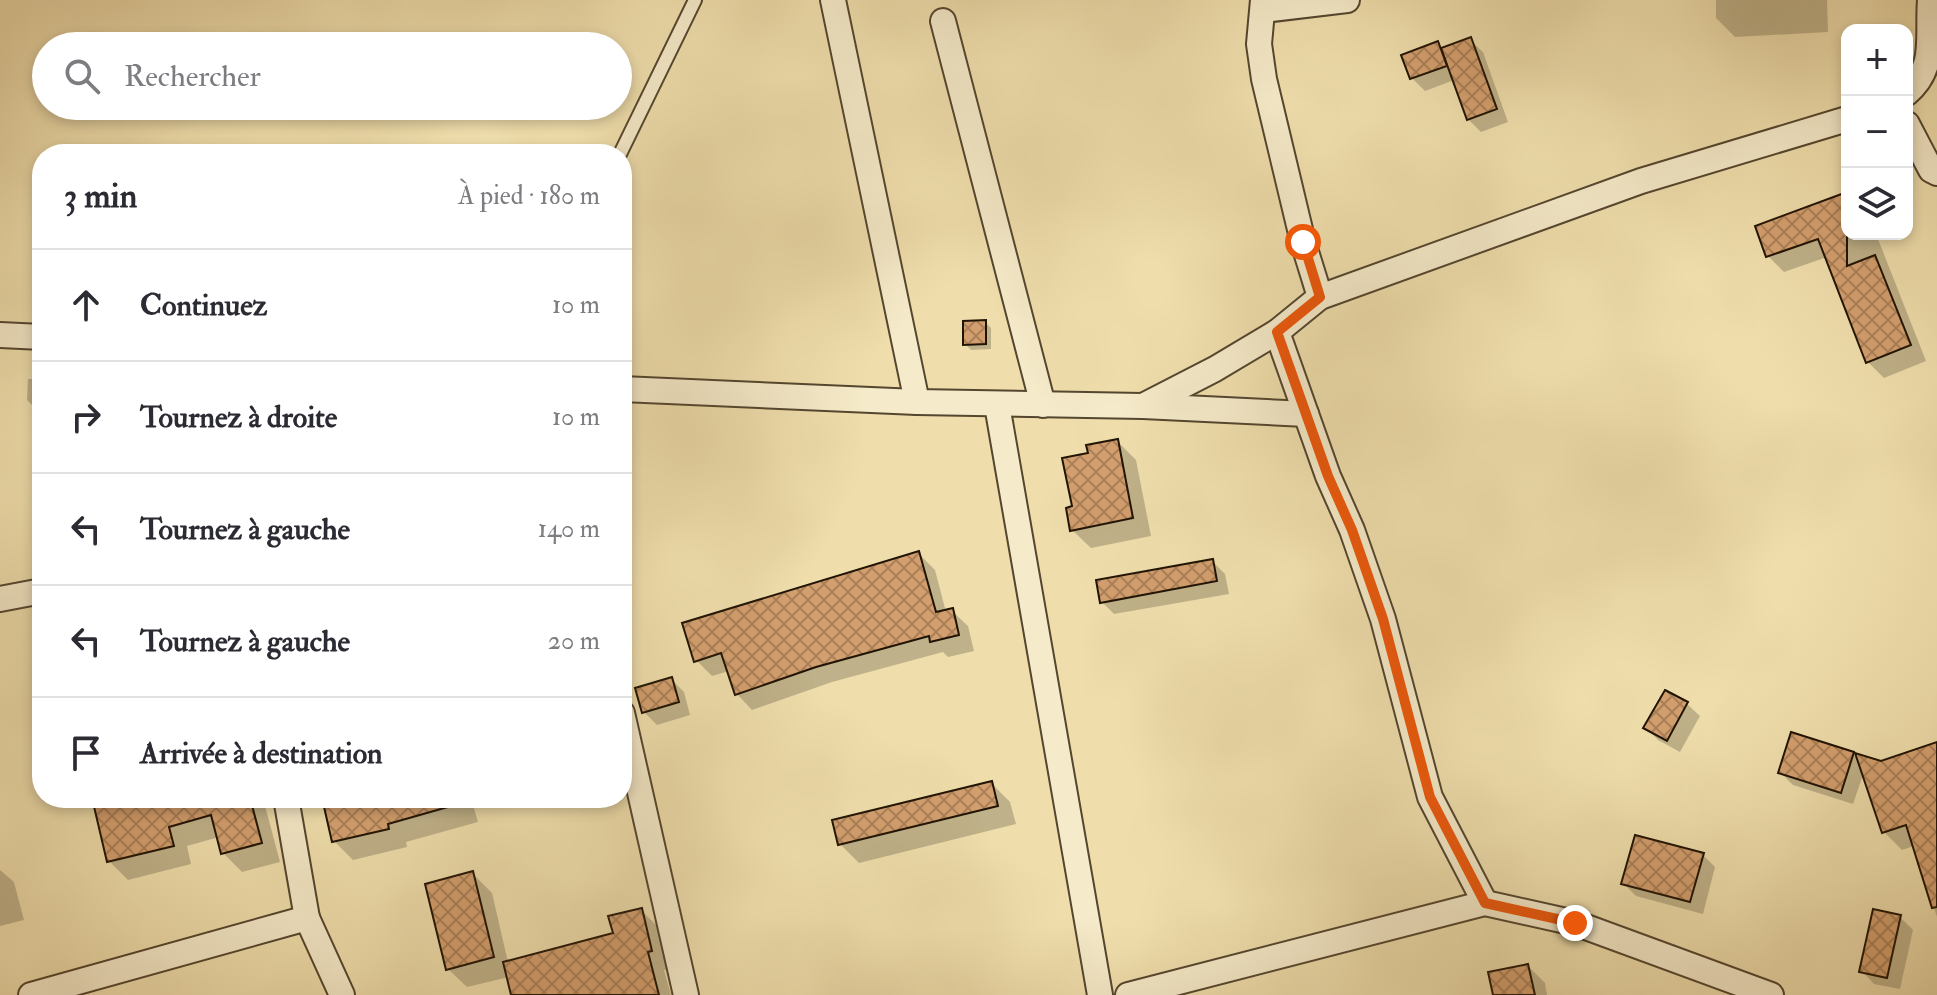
<!DOCTYPE html>
<html lang="fr">
<head>
<meta charset="utf-8">
<style>
  :root { --surface:#fff; --page:#f7f7f7; --text:#2b2b33; --muted:#7c7c81; --line:#e1e1e2 }
  body { margin:0; font-family:"IM FELL Double Pica",serif; background:var(--page); color:var(--text) }
  .controls { position:absolute; right:24px; top:24px; display:grid; overflow:hidden; border-radius:16px; box-shadow:0 4px 12px #0003 }
  .controls button { width:72px; height:72px; display:grid; place-items:center; padding:0; border:0; border-bottom:2px solid var(--line); background:var(--surface); color:var(--text); font:40px sans-serif }
  .stop { position:absolute; width:24px; height:24px; margin:-18px; border:6px solid #ea580c; border-radius:50%; background:#fff }
  .stop.end { background:#ea580c; border-color:#fff; box-shadow:0 2px 8px #0008 }
  .list { margin:0; padding:0; list-style:none }
  h2 { display:flex; justify-content:space-between; align-items:center; height:104px; margin:0; padding:0 32px; font-size:34px }
  h2 small { font-size:26px; font-weight:400; color:var(--muted) }
  .list li { display:grid; grid-template-columns:52px 1fr auto; gap:24px; align-items:center; box-sizing:border-box; height:112px; padding:0 32px; border-top:2px solid var(--line) }
  .list b { display:block; font-size:30px; white-space:nowrap }
  .list em { font-size:26px; font-style:normal; color:var(--muted) }
  .icon { flex:none; width:44px; height:44px; fill:none; stroke:currentColor; stroke-width:2; stroke-linecap:round; stroke-linejoin:round }
  .map { position:relative; flex:none; width:1937px; height:995px; overflow:hidden }
  .search { position:absolute; background:var(--surface); box-shadow:0 4px 12px #0003; left:32px; top:32px; width:600px; height:88px; display:flex; align-items:center; gap:20px; box-sizing:border-box; padding:0 28px; border-radius:44px; color:var(--muted); font-size:30px }
  .panel { position:absolute; background:var(--surface); box-shadow:0 4px 12px #0003; left:32px; top:144px; width:600px; height:664px; border-radius:32px }
  .map>svg:first-child { display:block }
  .shadow { fill:#0003 }
  .building { fill:url(#building-cross-hatch); stroke:#201405; stroke-width:2 }
  .lines { fill:none; stroke-linecap:round; stroke-linejoin:round }
  .service-casing { stroke:#54462f; stroke-width:16 }
  .minor-casing { stroke:#54462f; stroke-width:28 }
  .service { stroke:#f5eac9; stroke-width:12 }
  .minor { stroke:#f5eac9; stroke-width:24 }
  .route { stroke:#ea580c; stroke-width:10 }
</style>
</head>
<body>
<div class="map">
<svg width="1937" height="995" viewBox="0 0 1937 995">
  <defs>
    <pattern id="building-cross-hatch" width="8" height="8" patternUnits="userSpaceOnUse" patternTransform="scale(2)"><rect width="8" height="8" fill="#d39f6e"/><path d="M0 0l8 8M0 8l8-8" fill="none" stroke="#ab8058"/></pattern>
  </defs>
  <rect width="100%" height="100%" fill="#efdeac"/>
  <filter id="stains"><feTurbulence type="fractalNoise" baseFrequency=".0025" numOctaves="4"/><feColorMatrix values="0 0 0 0 .2 0 0 0 0 .09 0 0 0 0 .02 0 0 0 .5 -.17"/></filter>
  <radialGradient id="worn" r=".72"><stop offset=".6" stop-color="#630" stop-opacity="0"/><stop offset="1" stop-color="#630" stop-opacity=".3"/></radialGradient>
  <g class="shadow">
    <polygon points="1716,0 1827,0 1828,32 1735,37 1716,18"/>
    <polygon points="1470,40 1483,52 1508,122 1481,132 1468,119 1454,80 1425,91 1412,78 1437,43 1444,49"/>
    <polygon points="1847,195 1847,234 1885,234 1878,239 1926,361 1884,378 1868,362 1827,257 1784,272 1768,256"/>
    <polygon points="985,322 991,328 991,349 971,350 965,344"/>
    <polygon points="28,379 42,379 42,406 33,406 27,400"/>
    <polygon points="1117,441 1136,460 1151,536 1091,548 1072,530 1074,508 1090,455"/>
    <polygon points="919,554 935,570 946,612 952,611 968,626 974,651 948,657 943,652 832,682 752,710 737,694 729,671 712,676 696,660"/>
    <polygon points="1212,561 1225,574 1229,594 1114,614 1102,602"/>
    <polygon points="42,616 42,648 35,618"/>
    <polygon points="671,679 684,692 690,715 657,725 644,712"/>
    <polygon points="1665,692 1687,704 1700,716 1680,752 1658,740 1646,728"/>
    <polygon points="1937,744 1937,917 1914,846 1902,850 1884,832 1864,772 1853,804 1793,785 1780,772 1853,754 1860,761 1881,763"/>
    <polygon points="991,783 1010,802 1016,824 859,863 840,844"/>
    <polygon points="94,798 263,798 280,862 242,872 223,853 219,837 187,846 191,864 128,880 109,861"/>
    <polygon points="324,798 471,798 478,822 406,842 407,847 353,860 334,841"/>
    <polygon points="1703,855 1715,867 1703,914 1636,896 1623,883"/>
    <polygon points="0,870 14,882 24,920 0,926"/>
    <polygon points="473,874 492,893 508,962 616,934 641,910 659,928 669,969 664,970 671,995 514,995 509,977 467,987 448,969"/>
    <polygon points="1900,917 1913,930 1900,989 1874,984 1862,971"/>
    <polygon points="1528,966 1545,983 1547,995 1495,995"/>
  </g>
  <g class="building">
    <polygon points="1471,37 1497,109 1467,120 1441,48"/>
    <polygon points="1438,41 1447,66 1410,79 1401,55"/>
    <polygon points="1847,192 1847,266 1875,255 1911,345 1866,363 1818,239 1766,257 1755,226"/>
    <polygon points="986,320 986,344 963,345 963,321"/>
    <polygon points="1118,439 1133,518 1070,531 1066,508 1072,506 1062,458 1088,453 1086,445"/>
    <polygon points="919,551 936,612 953,608 959,635 930,642 929,636 816,667 735,695 721,653 694,662 682,623"/>
    <polygon points="1213,559 1217,581 1100,603 1096,580"/>
    <polygon points="672,677 679,702 642,713 635,688"/>
    <polygon points="1665,690 1688,702 1667,741 1643,728"/>
    <polygon points="1791,732 1854,752 1841,793 1778,773"/>
    <polygon points="1937,742 1937,907 1932,908 1906,825 1882,833 1855,753 1881,761"/>
    <polygon points="992,781 998,806 838,845 832,820"/>
    <polygon points="92,798 250,798 262,843 221,854 211,815 169,827 174,846 107,862"/>
    <polygon points="322,798 454,798 455,805 388,824 389,829 332,842"/>
    <polygon points="1635,835 1704,853 1690,902 1621,884"/>
    <polygon points="473,871 494,957 446,970 425,884"/>
    <polygon points="642,908 652,951 648,952 659,995 511,995 503,962 613,933 608,916"/>
    <polygon points="1873,909 1901,915 1887,978 1859,972"/>
    <polygon points="1528,964 1535,995 1493,995 1488,972"/>
  </g>
  <g class="lines">
    <g class="service-casing">
      <polyline id="service" points="620,154 695,0"/>
    </g>
    <g class="minor-casing">
      <g id="minor">
        <polyline points="833,0 917,402"/>
        <polyline points="1263,0 1259,44 1264,79 1303,242 1320,297"/>
        <polyline points="1264,10 1347,0"/>
        <polyline points="943,21 1043,405"/>
        <path d="M 1907,93 C 1937,67 1927,37 1930,0"/>
        <polyline points="1907,124 1931,170 1937,173"/>
        <polyline points="1277,332 1328,476 1352,530 1383,619 1430,797 1485,903 1575,923 1771,995"/>
        <polyline points="0,335 42,337"/>
        <polyline points="622,389 917,402 1143,406 1306,414"/>
        <polyline points="997,405 1100,995"/>
        <polyline points="1143,406 1215,369 1277,332 1320,297 1641,181 1847,119"/>
        <polyline points="0,599 42,591"/>
        <polyline points="622,713 686,995"/>
        <polyline points="307,918 342,995"/>
        <polyline points="31,995 307,918 286,798"/>
        <polyline points="1128,995 1485,903"/>
      </g>
    </g>
    <use href="#service" class="service"/>
    <use href="#minor" class="minor"/>
  </g>
  <g class="lines">
    <polyline class="route" points="1303,242 1320,297 1277,332 1328,476 1352,530 1383,619 1430,797 1485,903 1575,923"/>
  </g>
  <rect width="100%" height="100%" filter="url(#stains)"/>
  <rect width="100%" height="100%" fill="url(#worn)"/>
</svg>
<div class="controls">
<button>+</button>
<button>−</button>
<button><svg class="icon" aria-label="layers" viewBox="0 0 24 24"><path d="M12 4l9 5-9 5-9-5zM3 14l9 5 9-5"/></svg></button>
</div>
<div class="stop" style="left:1303px;top:242px"></div>
<div class="stop end" style="left:1575px;top:923px"></div>
<div class="search"><svg class="icon" aria-label="search" viewBox="0 0 24 24"><circle cx="10" cy="10" r="6"/><path d="M15 15l6 6"/></svg>Rechercher</div>
<section class="panel">
<h2>3 min<small>À pied · 180 m</small></h2>
<ul class="list">
<li><svg class="icon" aria-label="ahead" viewBox="0 0 24 24"><path d="M12 20V5M6 11l6-6 6 6"/></svg><div><b>Continuez</b></div><em>10 m</em></li>
<li><svg class="icon" aria-label="right" viewBox="0 0 24 24"><path d="M7 20v-9h11M14 6l5 5-5 5"/></svg><div><b>Tournez à droite</b></div><em>10 m</em></li>
<li><svg class="icon" aria-label="left" viewBox="0 0 24 24"><path d="M17 20v-9H6M10 6l-5 5 5 5"/></svg><div><b>Tournez à gauche</b></div><em>140 m</em></li>
<li><svg class="icon" aria-label="left" viewBox="0 0 24 24"><path d="M17 20v-9H6M10 6l-5 5 5 5"/></svg><div><b>Tournez à gauche</b></div><em>20 m</em></li>
<li><svg class="icon" aria-label="arrive" viewBox="0 0 24 24"><path d="M6 21V4h12l-3 4 3 4H6"/></svg><div><b>Arrivée à destination</b></div></li>
</ul>
</section>
</div>
</body>
</html>
